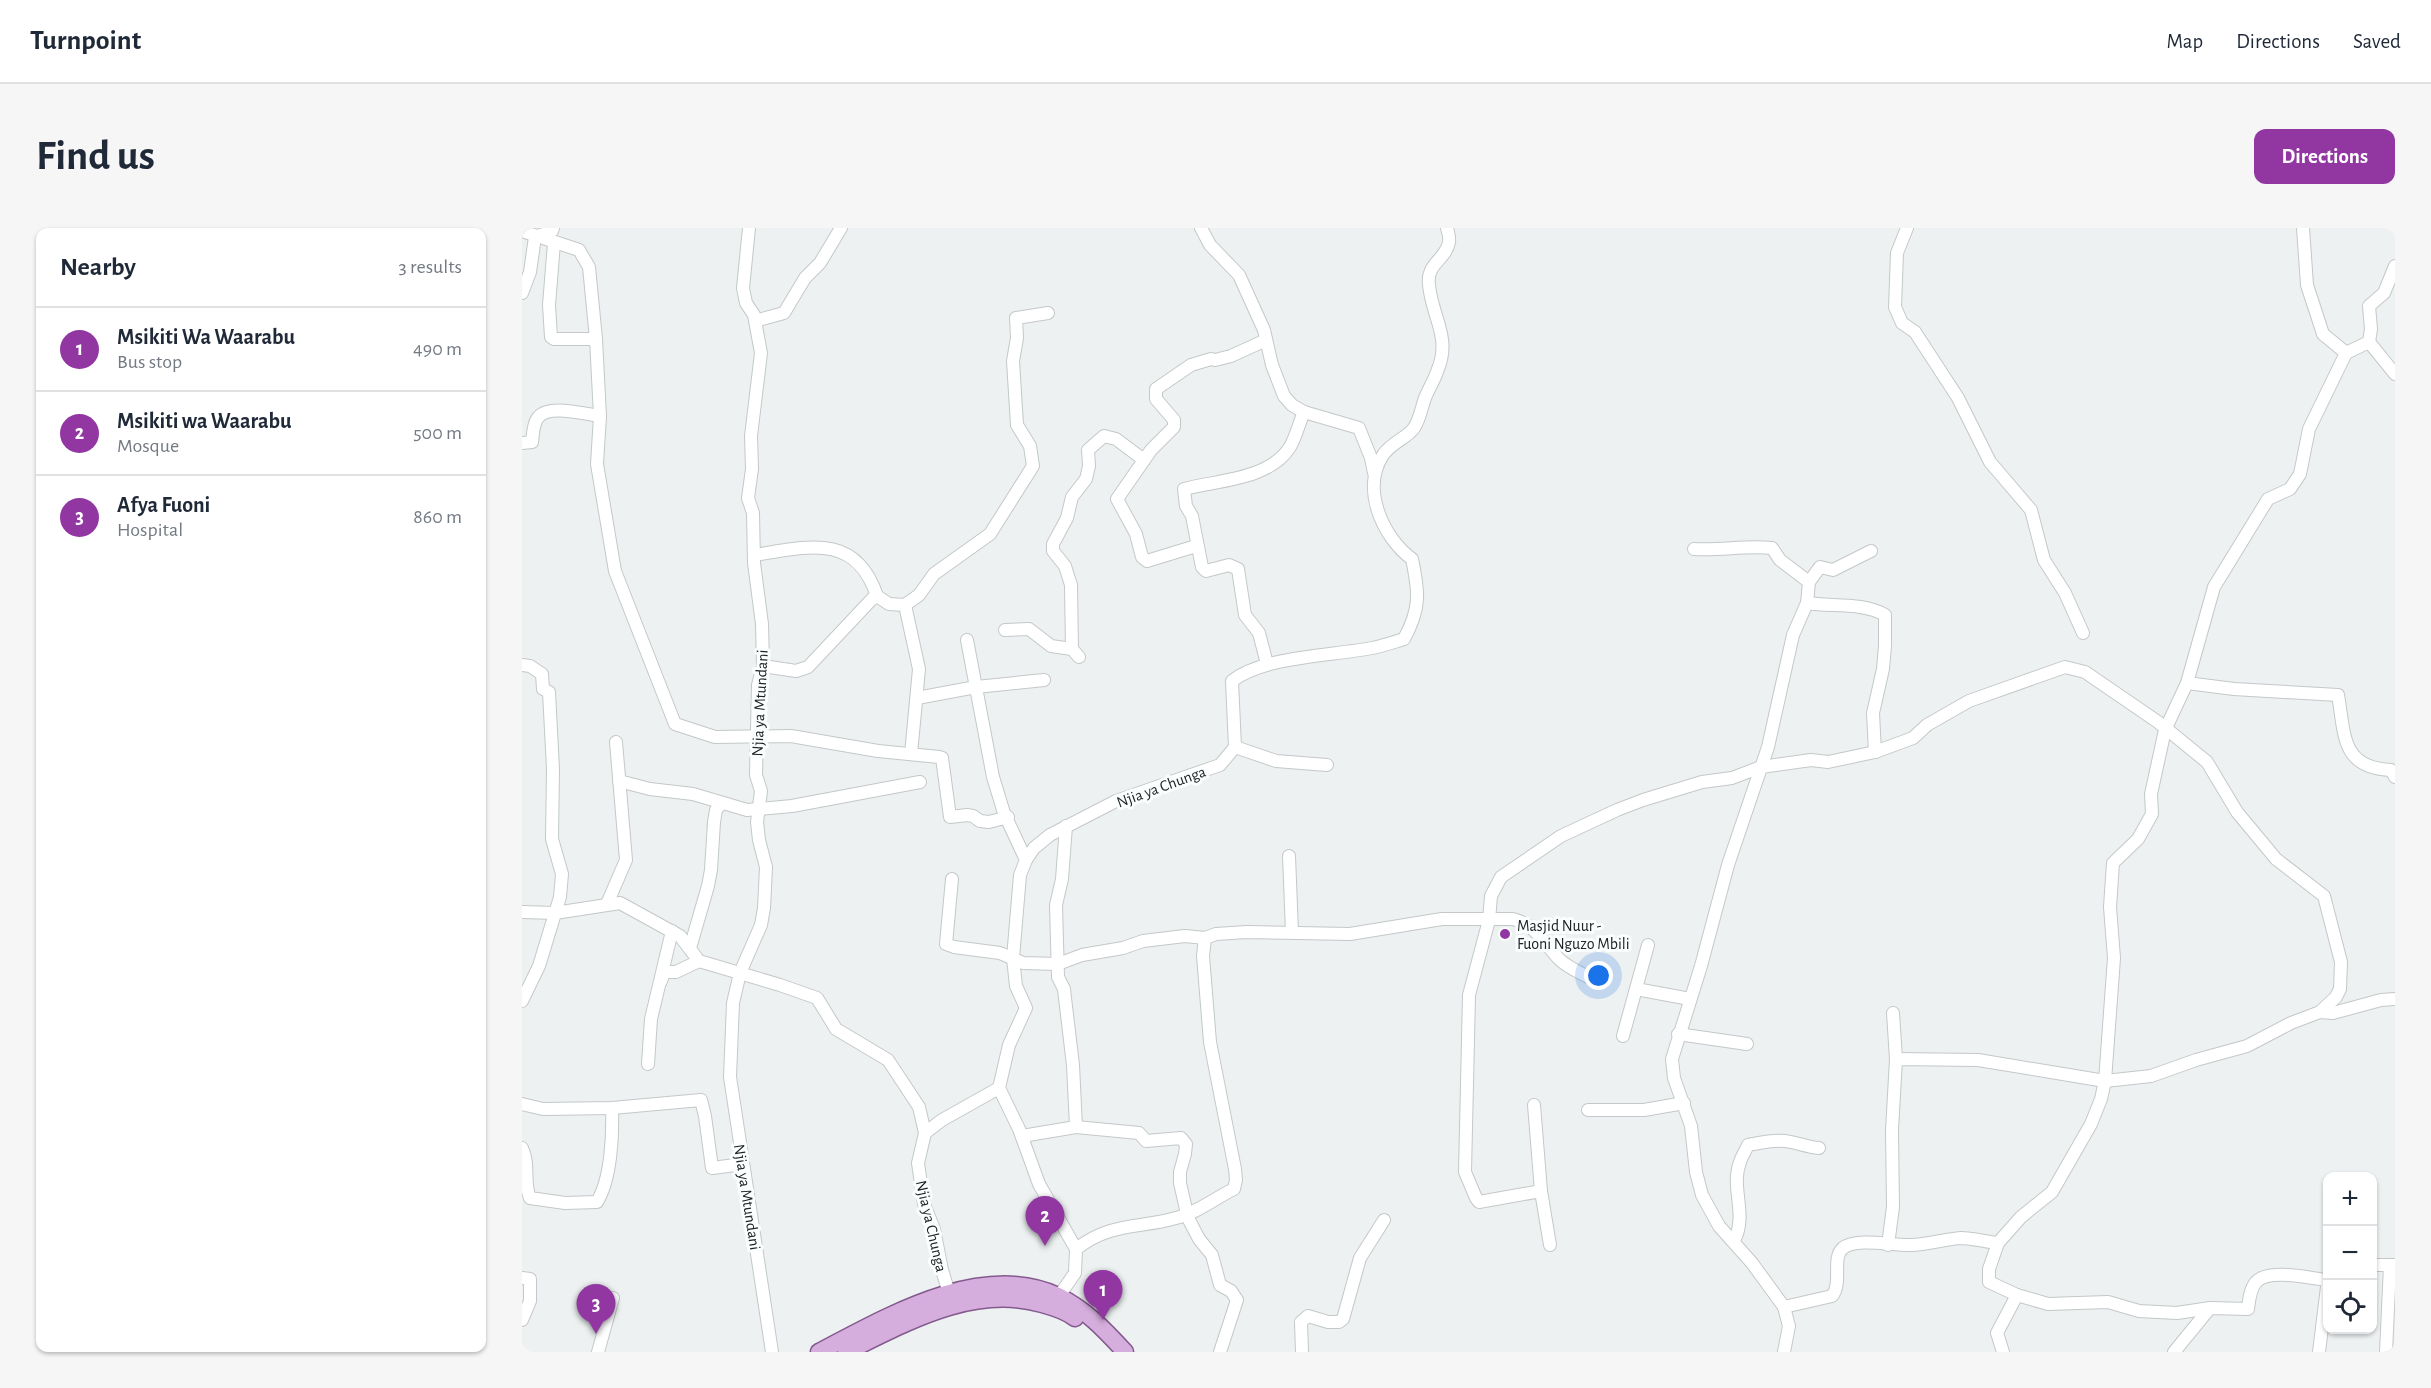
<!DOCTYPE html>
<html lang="en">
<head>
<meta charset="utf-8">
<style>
  :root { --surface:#fff; --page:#f6f6f7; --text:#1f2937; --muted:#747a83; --line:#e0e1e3; --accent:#9237a2 }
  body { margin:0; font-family:"Alegreya Sans",sans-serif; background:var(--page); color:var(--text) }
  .controls { position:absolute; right:18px; bottom:18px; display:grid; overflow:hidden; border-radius:12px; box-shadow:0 2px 4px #0004 }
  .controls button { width:54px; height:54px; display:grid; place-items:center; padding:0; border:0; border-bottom:2px solid var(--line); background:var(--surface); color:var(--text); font:30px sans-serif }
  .you { position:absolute; left:1077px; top:748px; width:21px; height:21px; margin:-15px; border:4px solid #fff; border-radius:50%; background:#1a73e8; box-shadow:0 0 0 9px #1a73e833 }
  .badge { display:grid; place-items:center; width:39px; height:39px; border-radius:50%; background:var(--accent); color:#fff; font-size:20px; font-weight:700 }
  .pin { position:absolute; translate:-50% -50px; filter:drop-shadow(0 2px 3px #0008) }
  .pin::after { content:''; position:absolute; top:32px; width:21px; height:18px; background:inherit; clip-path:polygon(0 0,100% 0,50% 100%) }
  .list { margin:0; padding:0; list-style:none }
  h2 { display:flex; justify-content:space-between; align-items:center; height:78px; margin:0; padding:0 24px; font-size:26px }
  h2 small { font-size:20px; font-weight:400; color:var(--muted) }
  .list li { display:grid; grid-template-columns:39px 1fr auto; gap:18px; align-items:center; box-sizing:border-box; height:84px; padding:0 24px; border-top:2px solid var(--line) }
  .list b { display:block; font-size:22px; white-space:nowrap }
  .list p { margin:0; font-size:20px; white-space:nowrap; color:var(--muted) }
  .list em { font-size:20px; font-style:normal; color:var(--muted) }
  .icon { flex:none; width:33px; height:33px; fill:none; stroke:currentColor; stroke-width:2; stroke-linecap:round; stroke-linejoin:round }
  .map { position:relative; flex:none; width:1873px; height:1124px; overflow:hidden; border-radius:12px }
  header { display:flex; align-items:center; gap:36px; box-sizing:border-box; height:84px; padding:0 30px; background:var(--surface); border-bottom:2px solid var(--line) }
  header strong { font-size:28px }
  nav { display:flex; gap:33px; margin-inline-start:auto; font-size:21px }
  .intro { display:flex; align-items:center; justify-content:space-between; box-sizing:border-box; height:144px; padding:0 36px }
  h1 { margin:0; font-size:42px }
  .button { padding:15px 27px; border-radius:12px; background:var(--accent); color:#fff; font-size:21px; font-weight:700 }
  main { display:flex; gap:36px; padding:0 36px }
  aside { flex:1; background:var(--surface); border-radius:12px; box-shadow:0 2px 4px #0004 }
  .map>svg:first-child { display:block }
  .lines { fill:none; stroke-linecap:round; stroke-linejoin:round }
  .minor-casing { stroke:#c4c8c8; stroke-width:14 }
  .major-casing { stroke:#845a8e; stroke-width:19 }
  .minor { stroke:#fff; stroke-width:12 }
  .major { stroke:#d6aedd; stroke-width:16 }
  .poi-dot { fill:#9237a2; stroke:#fafefe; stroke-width:2 }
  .labels { text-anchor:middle; stroke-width:6; stroke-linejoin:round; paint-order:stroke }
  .street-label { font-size:16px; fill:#212323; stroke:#fafefe }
  .poi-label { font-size:16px; fill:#212323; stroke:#fafefe; text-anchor:start }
</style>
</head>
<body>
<header>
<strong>Turnpoint</strong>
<nav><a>Map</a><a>Directions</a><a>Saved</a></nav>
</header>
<div class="intro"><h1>Find us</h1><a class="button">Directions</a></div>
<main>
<aside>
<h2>Nearby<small>3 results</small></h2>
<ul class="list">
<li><span class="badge">1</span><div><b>Msikiti Wa Waarabu</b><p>Bus stop</p></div><em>490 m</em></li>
<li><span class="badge">2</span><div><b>Msikiti wa Waarabu</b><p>Mosque</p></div><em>500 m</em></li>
<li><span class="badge">3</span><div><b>Afya Fuoni</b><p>Hospital</p></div><em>860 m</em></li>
</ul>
</aside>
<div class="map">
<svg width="1873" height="1124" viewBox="0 0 1873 1124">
  <rect width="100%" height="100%" fill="#edf1f1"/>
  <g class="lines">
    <g class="minor-casing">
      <g id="minor">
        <polyline points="227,0 221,60 224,75 232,87 239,125 229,208 230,241 226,270 231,285 232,335 240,396 241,438 236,457 234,547 239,563 235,594 237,612 244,639 242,680 239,697 218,745 211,775 208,849 250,1124"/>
        <polyline points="679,0 688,17 717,47 742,102 750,137 762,168 770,177 782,184 837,200 849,230 852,245"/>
        <polyline points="1385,0 1375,25 1373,79 1380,95 1393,104 1436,170 1468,234 1509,282 1522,332 1543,365 1561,405"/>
        <polyline points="1781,0 1785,57 1801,106 1824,125 1847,114 1873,146"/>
        <polyline points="0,3 57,22 67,39 74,111 78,188 75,236 93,343 153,496 193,509 269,508 356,523 417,529 420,530 428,589 445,587 451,588 458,593 467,594 486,589"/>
        <polyline points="32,15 27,77 29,109 32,111 74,111"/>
        <polyline points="0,65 8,44 13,9 30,3 31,0"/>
        <polyline points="233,93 262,85 283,50 298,35 319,0"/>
        <polyline points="1847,114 1849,101 1847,78 1862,65 1873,38"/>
        <path d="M 0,215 L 10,214 C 11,207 11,197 15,191 C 24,175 62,186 78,188"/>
        <polyline points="674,318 625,333 620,329 614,306 595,271 629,222 652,199 652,192 634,171 634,161 669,137 689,131 693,132 709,128 744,112"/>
        <path d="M 1172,321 C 1198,323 1224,317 1250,320 L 1258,332 L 1287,354"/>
        <path d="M 233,327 C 287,318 334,305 355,368"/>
        <path d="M 1285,375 C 1309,379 1341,374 1363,387 L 1363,418 L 1361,441 L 1351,485 L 1353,524"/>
        <polyline points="383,377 397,441 389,526"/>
        <polyline points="483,402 507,401 529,418 550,421"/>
        <polyline points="445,412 471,549 482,585 504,632"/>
        <polyline points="557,429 550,421 549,357 543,338 531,323 531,316 545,290 550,269 564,251 567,238 566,222 582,208 594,211 622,232"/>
        <path d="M 745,436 L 737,405 L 723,387 L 716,341 L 707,337 L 684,343 L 680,339 L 670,288 L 664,278 L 662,261 C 696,252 747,252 768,219 C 774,209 777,195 782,184"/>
        <polyline points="0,437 8,438 20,446 21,461 27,464 31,541 30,611 40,646 38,669 17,738 0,773"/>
        <polyline points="241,438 274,443 286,439 350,371 355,368 367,376 383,377 397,367 412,346 468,306 511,238 508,218 495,197 491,133 495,110 494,90 526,85"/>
        <polyline points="1665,455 1692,359 1746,271 1768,261 1778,246 1787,201 1824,125"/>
        <polyline points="395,470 454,459 522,452"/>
        <polyline points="713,519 754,533 805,537"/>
        <polyline points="97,553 128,561 171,566 225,582 270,578 398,554"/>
        <polyline points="767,628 770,704"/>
        <path d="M 430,651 L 424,716 L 432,719 L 478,725 L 501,735 L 536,736 L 560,727 L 601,720 L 621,713 L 663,708 L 683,710 L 694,706 L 725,704 L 828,706 L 920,691 L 991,691 C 1014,697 1022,715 1037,731 C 1046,740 1059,745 1070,751"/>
        <polyline points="85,676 104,632 94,514"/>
        <polyline points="0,684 33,685 98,675 158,708 177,733 258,757 295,770 314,801 366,832 397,879 403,905"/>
        <polyline points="168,720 186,658 189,642 192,594 194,582 199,576"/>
        <polyline points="139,753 142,744 154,744 177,733"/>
        <polyline points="1114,761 1168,771"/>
        <polyline points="1371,785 1374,831"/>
        <polyline points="1156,806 1225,816"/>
        <polyline points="1101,808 1126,717"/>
        <polyline points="126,836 129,791 150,703"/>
        <polyline points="477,860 497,901 517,956 554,1021"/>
        <polyline points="0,876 21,881 90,880 179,872 183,888 190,940 221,936"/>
        <polyline points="1012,877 1019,963 1028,1017"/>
        <polyline points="1066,882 1122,882 1162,875"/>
        <polyline points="554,899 617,905 624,913 659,910 664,916 663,926 658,944 658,955 666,990 677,1011 690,1027 698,1057 709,1063 715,1072 698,1124"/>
        <polyline points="500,908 554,899 551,837 543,770 542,761 536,749 534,677 540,651 544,598"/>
        <path d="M 0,920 C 8,937 1,954 8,970 L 43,975 L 75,974 C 89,951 91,908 90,880"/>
        <polyline points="1019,963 957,974 954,970 943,944 947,767 967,692 969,668 979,649 1039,608 1095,582 1121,572 1180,554 1210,550 1239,539 1289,532 1306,534 1353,524 1391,510 1405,497 1447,473 1543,439 1563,444 1636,494 1685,534 1715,584 1754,631 1802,668 1819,734 1818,761 1814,769 1798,784"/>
        <path d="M 1212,1013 C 1226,986 1208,960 1218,934 C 1220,928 1224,922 1226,917 C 1241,914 1255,911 1269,914 C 1279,916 1286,919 1297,920"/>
        <polyline points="1366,1017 1371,979 1370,902 1374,831 1456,832 1583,853 1629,848 1674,832 1725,818 1769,795 1798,784 1811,785 1859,772 1873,771"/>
        <polyline points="1850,1037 1873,1037"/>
        <polyline points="0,1050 8,1051 8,1073 0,1092"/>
        <path d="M 427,1065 L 420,1042 L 412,1001 L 402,976 L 396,935 L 403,905 L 420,892 L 477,860 L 487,817 L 504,780 L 494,758 L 491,730 L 498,647 L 504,632 L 512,620 L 528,607 L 594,573 L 698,537 L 713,519 L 710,453 C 742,428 809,428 850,420 C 861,418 872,414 882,411 C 899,380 897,364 890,331 C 860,309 839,260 861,227 C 870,214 885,210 892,200 C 898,191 899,181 903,170 C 907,160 913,151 916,141 C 929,109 910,89 907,57 C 904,35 924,32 927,14 C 928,10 926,4 925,0"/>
        <polyline points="1495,1067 1526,1076 1586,1074 1617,1083 1655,1085 1688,1080"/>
        <path d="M 537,1068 L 553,1045 L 554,1021 C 589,994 615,1001 654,990 C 675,985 693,970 712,961 L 714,952 L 713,941 L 688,814 L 681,728 L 683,710"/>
        <path d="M 1262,1079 L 1310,1068 C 1321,1054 1309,1030 1321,1020 C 1335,1009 1371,1018 1389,1017 C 1406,1017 1422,1011 1439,1010 C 1451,1010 1464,1014 1476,1015"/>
        <polyline points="76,1124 91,1070"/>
        <polyline points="780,1124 779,1094 786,1088 806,1094 817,1094 821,1091 838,1030 862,992"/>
        <polyline points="1262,1124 1267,1098 1262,1079 1230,1035 1197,998 1180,967 1174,944 1169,898 1152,850 1150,831 1179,738 1206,637 1246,519 1271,407 1285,375 1287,354 1298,339 1311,342 1349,323"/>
        <path d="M 1481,1124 L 1475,1105 L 1495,1067 L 1467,1054 L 1467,1041 L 1476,1015 L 1499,989 L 1530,964 L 1569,896 L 1579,871 L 1583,853 L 1592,730 L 1588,679 L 1591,635 L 1616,611 L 1630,586 L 1629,566 L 1643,502 L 1665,455 L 1712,461 L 1816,467 C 1823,507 1819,540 1869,542 L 1873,549"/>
        <path d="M 1652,1124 L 1688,1080 L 1726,1081 C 1727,1072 1728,1061 1734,1054 C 1747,1040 1787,1050 1804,1052"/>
        <polyline points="1797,1124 1806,1051"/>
        <polyline points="1864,1124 1868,1037"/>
      </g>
    </g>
    <g class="major-casing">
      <g id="major">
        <path d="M 297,1124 C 364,1089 460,1032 536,1068 C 563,1081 583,1102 603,1124"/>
        <path d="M 324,1124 C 384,1095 451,1056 520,1076 C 531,1079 543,1082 553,1090"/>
      </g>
    </g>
    <use href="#minor" class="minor"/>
    <use href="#major" class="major"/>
  </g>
  <circle class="poi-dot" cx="983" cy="706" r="6"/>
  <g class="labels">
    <g class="street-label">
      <text transform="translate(237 475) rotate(-87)" y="6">Njia ya Mtundani</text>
      <text transform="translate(639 558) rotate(-20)" y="6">Njia ya Chunga</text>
      <text transform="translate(226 969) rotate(81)" y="6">Njia ya Mtundani</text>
      <text transform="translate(410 998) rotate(77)" y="6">Njia ya Chunga</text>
    </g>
    <g class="poi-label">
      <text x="995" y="703">Masjid Nuur -<tspan x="995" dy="18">Fuoni Nguzo Mbili</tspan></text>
    </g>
  </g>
</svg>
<div class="controls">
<button>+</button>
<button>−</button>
<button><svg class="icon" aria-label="locate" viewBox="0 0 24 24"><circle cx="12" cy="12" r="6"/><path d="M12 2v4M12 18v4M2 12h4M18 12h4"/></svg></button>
</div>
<div class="you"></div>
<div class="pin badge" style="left:581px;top:1092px">1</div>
<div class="pin badge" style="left:523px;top:1018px">2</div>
<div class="pin badge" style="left:74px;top:1106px">3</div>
</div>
</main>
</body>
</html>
